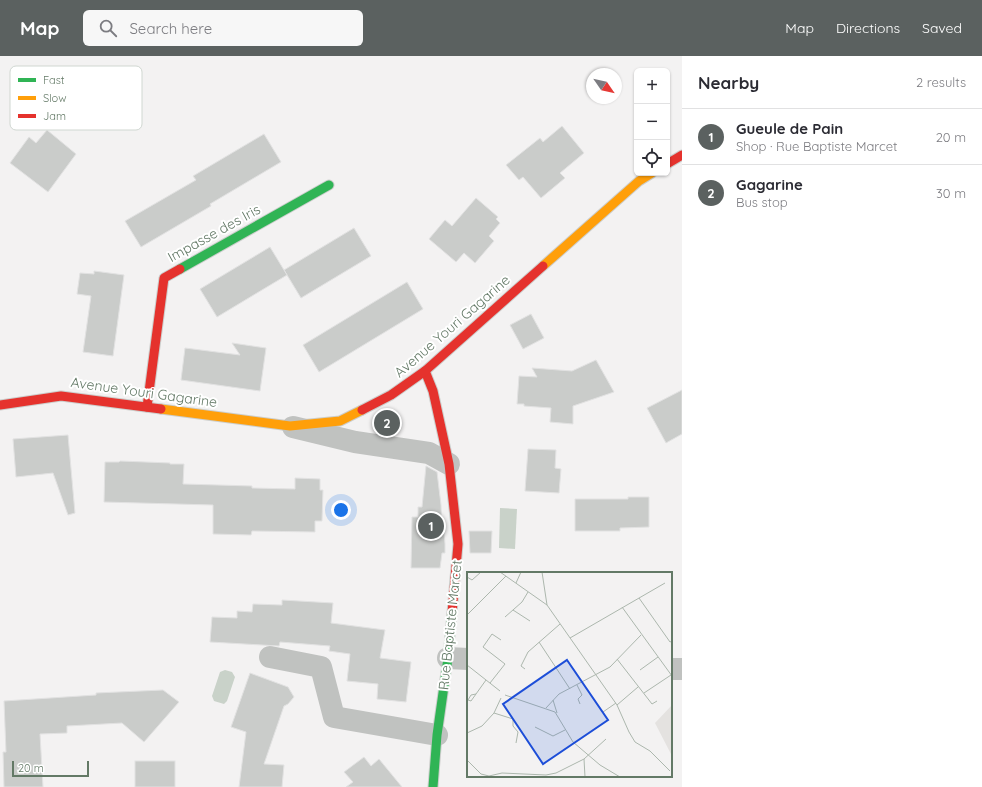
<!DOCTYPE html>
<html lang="en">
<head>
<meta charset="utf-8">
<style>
  :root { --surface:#fff; --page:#f7f7f7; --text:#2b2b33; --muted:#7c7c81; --line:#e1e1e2; --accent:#5b6160 }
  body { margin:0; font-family:Quicksand,sans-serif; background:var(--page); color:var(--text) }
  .controls { position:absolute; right:12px; top:12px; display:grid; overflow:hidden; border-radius:6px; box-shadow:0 1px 3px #0004 }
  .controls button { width:36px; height:36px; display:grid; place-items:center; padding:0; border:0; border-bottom:1px solid var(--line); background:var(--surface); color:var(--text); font:20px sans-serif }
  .compass { position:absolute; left:586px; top:12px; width:36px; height:36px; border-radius:50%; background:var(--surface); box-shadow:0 1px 3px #0004; rotate:124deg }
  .scale { position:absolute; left:12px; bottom:10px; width:77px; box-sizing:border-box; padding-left:4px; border:2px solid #637966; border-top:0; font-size:11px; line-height:14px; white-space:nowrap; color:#637966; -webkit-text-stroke:3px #fff; paint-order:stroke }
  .you { position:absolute; left:341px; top:454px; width:14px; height:14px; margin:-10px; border:3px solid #fff; border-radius:50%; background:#1a73e8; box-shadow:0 0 0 6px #1a73e833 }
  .badge { display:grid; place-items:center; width:26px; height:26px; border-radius:50%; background:var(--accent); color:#fff; font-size:13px; font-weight:700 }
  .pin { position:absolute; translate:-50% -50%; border:2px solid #fff; box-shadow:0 1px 4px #0006 }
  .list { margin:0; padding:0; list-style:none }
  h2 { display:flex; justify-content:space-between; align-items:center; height:52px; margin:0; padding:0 16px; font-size:17px }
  h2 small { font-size:13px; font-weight:400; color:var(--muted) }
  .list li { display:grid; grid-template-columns:26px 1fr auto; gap:12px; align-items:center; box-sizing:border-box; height:56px; padding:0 16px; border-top:1px solid var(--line) }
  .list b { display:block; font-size:15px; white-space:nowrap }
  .list p { margin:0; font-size:13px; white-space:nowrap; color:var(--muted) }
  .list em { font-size:13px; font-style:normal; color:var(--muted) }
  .icon { flex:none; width:22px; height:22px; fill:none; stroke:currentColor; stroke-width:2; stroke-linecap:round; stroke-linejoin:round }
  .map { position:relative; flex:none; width:682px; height:731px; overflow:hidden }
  header { display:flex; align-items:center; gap:24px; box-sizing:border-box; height:56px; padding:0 20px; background:var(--accent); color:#fff }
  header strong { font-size:19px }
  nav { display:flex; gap:22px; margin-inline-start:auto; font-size:14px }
  .search { width:280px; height:36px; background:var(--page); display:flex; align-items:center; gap:10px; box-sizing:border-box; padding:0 14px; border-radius:6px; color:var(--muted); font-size:15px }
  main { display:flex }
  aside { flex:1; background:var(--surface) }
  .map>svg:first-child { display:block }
  .water { fill:#c9d2c9 }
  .building { fill:#caccca; stroke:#e2e2e2 }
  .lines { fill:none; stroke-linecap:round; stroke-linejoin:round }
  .fast-casing { stroke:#cccecc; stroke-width:11 }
  .slow-casing { stroke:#cccecc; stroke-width:11 }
  .jam-casing { stroke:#cccecc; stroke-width:11 }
  .street { stroke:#c0c2c0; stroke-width:22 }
  .fast { stroke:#30b455; stroke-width:9 }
  .slow { stroke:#ff9f0a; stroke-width:9 }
  .jam { stroke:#e5322d; stroke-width:9 }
  .labels { text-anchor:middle; stroke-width:4; stroke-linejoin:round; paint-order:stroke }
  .street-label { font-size:14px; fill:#637966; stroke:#fff }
  .inset-road { fill:none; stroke:#acb7ad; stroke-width:1 }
  .view { fill:#1d4ed8; fill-opacity:0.15; stroke:#1d4ed8; stroke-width:2 }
  .inset-edge { fill:none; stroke:#637966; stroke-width:2 }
  .key { fill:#fff; stroke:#d0d7d1; stroke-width:1 }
  .key-label { font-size:11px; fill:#637966 }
</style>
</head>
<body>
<header>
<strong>Map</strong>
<div class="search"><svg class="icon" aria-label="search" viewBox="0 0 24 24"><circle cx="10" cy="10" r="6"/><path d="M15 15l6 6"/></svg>Search here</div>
<nav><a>Map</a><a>Directions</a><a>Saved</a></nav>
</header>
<main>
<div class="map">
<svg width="682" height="731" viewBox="0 0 682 731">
  <rect width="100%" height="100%" fill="#f3f2f2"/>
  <g class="water">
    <polygon points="500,452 517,453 515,493 499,492"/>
    <polygon points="225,614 232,616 235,621 227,645 224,648 214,645 212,640 220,616"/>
  </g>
  <g class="building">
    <polygon points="562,70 584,97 560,117 565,122 541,142 523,121 519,124 506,109 540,82 543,86"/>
    <polygon points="47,74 76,98 48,136 10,107 29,81 36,87"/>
    <polygon points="264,78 281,106 210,148 211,150 141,191 125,165 196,124 193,120"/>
    <polygon points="476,142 498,161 496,163 500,167 489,180 494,185 475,207 464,197 456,206 429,183 445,164 452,170"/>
    <polygon points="354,172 371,200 301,242 284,214"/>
    <polygon points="270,191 287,219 217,261 200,233"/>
    <polygon points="94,215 124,219 113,300 83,296 91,240 77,238 80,217 94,218"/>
    <polygon points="407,226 423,253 319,316 303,289"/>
    <polygon points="531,258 544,282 523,293 510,269"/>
    <polygon points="232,287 266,292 260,335 181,324 185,292 240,299"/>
    <polygon points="596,304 614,336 573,350 573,368 550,366 551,352 524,350 524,348 517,348 519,320 537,321 532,312 572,315"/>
    <polygon points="682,334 682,378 666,387 647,352"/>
    <polygon points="68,379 75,457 68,459 53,417 16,421 13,383"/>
    <polygon points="528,393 556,394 555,412 561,413 559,437 525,435"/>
    <polygon points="120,405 170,407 170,408 184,408 183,428 252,430 252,432 295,433 295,422 320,423 320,434 323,434 322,465 315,465 315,476 252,475 251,479 213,478 213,449 104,446 105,406 119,406"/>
    <polygon points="426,410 437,416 441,449 442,476 444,476 445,488 445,497 442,497 440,512 411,512 412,461 418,461 418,451 422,451"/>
    <polygon points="628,441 649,441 649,471 620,472 620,475 575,475 575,443 628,443"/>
    <polygon points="469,475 492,475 491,497 470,497"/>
    <polygon points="282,544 333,547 331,567 385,574 380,602 411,606 406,646 377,643 378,628 347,625 350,598 329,595 330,590 280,586 279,590 210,586 212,561 237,562 237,555 252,556 253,548 282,549"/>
    <polygon points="250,617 288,631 294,641 288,648 284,650 264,708 284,709 282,731 239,731 246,676 231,671"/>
    <polygon points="163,634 179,646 144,686 122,667 67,670 67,677 40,678 43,731 4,731 3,696 6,696 4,645 96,639 96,637"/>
    <polygon points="364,701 371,710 379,703 402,731 346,731 353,726 344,716"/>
    <rect x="135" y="705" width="40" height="26"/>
  </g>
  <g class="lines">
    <g class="fast-casing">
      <g id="fast">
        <polyline points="180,213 329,129"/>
        <polyline points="433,731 437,679 448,602 452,557"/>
      </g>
    </g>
    <g class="slow-casing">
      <g id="slow">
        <polyline points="543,210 639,125 652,117"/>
        <polyline points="161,353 290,370 340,365 362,354"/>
      </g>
    </g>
    <g class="jam-casing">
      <g id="jam">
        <polyline points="667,108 682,99"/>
        <polyline points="425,315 433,335 449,408 458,488 452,557"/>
        <polyline points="0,349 61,340 161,353"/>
        <polyline points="147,351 164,222 180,213"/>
        <polyline points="362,354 391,339 425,315 543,210"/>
      </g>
    </g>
    <g class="street">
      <polyline points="293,371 355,386 429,397 449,408"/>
      <polyline points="270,601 321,611 334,661 437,679"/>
      <polyline points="448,602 468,603"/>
      <polyline points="671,613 682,613"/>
    </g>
    <use href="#fast" class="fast"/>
    <use href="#slow" class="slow"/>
    <use href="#jam" class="jam"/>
  </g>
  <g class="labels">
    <g class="street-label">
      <text transform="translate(214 177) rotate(-29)" y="5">Impasse des Iris</text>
      <text transform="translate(452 270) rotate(-41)" y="5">Avenue Youri Gagarine</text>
      <text transform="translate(144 336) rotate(8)" y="5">Avenue Youri Gagarine</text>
      <text transform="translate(450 569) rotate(-84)" y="5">Rue Baptiste Marcet</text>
    </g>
  </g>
  <g transform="translate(467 516)">
    <rect width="205" height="205" fill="#f3f2f2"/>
    <path d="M 205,133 L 205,184 L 188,151 Z" fill="#e4e2e0"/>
    <path class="inset-road" d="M 33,0 L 80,33M 75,0 L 80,33 L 150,133 L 162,160 L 168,170 L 183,179 L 203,199M 0,5 L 5,8 L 14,0M 49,11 L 54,0M 172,26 L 203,70 L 205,69M 155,35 L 205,104M 46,38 L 63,49M 0,43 L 39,4M 38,45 L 55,30 L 61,20M 103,66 L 198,11M 72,70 L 103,117M 150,87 L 185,132 L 190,129M 0,93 L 33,119M 58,97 L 54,94 L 61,80 L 93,52M 173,98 L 191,85M 23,111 L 38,92 L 16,75 L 25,62 L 34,68M 110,113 L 115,123 L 111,127 L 113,132M 177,121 L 204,103M 9,122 L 4,123 L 1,128 L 4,129 L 19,108M 38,123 L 88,140 L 106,170 L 133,193 L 153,205M 86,128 L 90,141M 150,133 L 171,115M 79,136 L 92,122 L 143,95 L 174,63M 136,140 L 149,131M 27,141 L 46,147 L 46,154 L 51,160 L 49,171M 68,155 L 86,164 L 98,158M 0,161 L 15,154 L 27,141 L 34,126M 117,187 L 118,205M 0,188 L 14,202 L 22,204 L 35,201 L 79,203 L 89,201 L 117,187 L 139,167"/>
    <path class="view" d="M 100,88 L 141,148 L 76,192 L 36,132 Z"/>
    <rect width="205" height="205" class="inset-edge"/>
  </g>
  <rect x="10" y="10" width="132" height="64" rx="6" class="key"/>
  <rect x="18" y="22" width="18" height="4" fill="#30b455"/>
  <rect x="18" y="40" width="18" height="4" fill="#ff9f0a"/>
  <rect x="18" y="58" width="18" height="4" fill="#e5322d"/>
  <g class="key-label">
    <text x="43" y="28">Fast</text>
    <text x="43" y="46">Slow</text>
    <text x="43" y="64">Jam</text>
  </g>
</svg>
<div class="controls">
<button>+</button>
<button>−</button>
<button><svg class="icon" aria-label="locate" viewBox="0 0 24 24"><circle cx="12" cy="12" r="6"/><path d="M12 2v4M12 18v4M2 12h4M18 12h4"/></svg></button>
</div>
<svg class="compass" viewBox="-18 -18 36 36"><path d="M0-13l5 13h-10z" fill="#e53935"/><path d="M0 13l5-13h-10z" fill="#7c7c81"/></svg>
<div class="scale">20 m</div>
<div class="you"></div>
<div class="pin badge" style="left:431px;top:470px">1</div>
<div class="pin badge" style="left:387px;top:367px">2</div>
</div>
<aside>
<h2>Nearby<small>2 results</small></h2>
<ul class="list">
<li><span class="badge">1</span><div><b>Gueule de Pain</b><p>Shop · Rue Baptiste Marcet</p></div><em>20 m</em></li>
<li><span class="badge">2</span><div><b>Gagarine</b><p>Bus stop</p></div><em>30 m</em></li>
</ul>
</aside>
</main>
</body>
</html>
